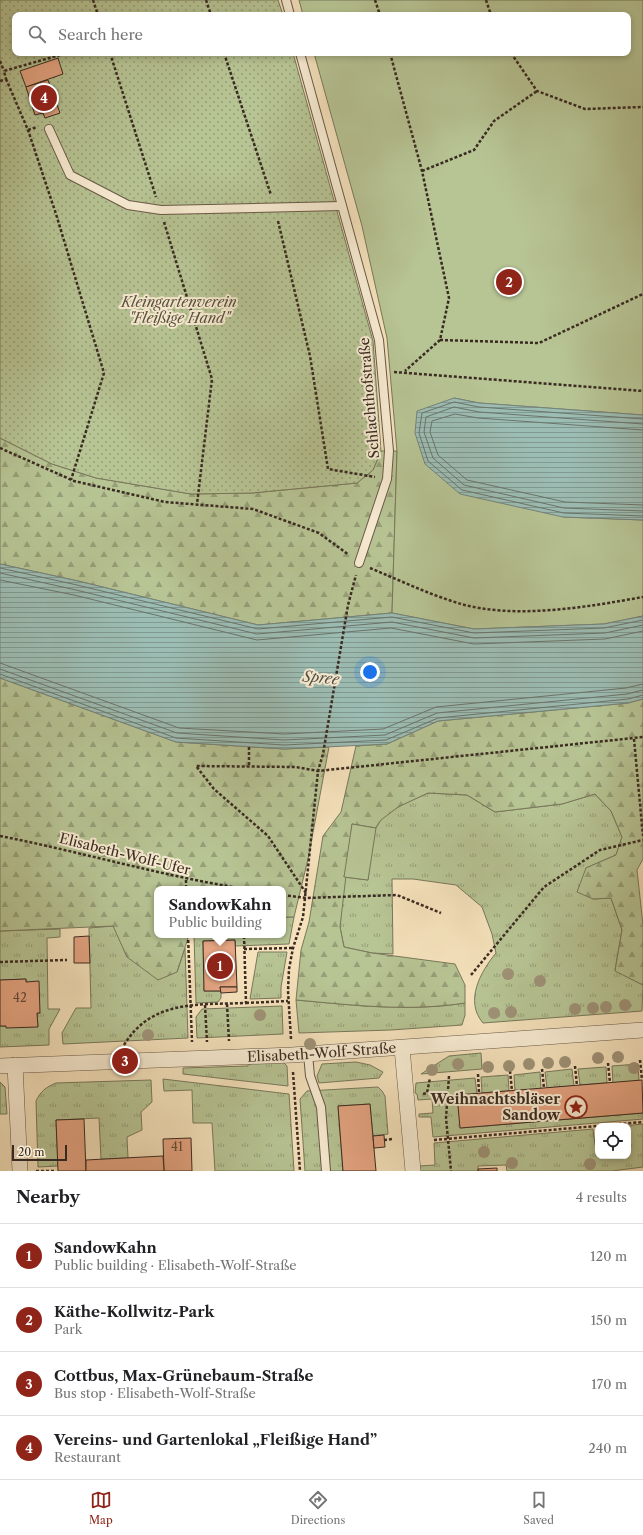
<!DOCTYPE html>
<html lang="en">
<head>
<meta charset="utf-8">
<style>
  :root { --surface:#fff; --page:#f2f2f2; --text:#202124; --muted:#757577; --line:#e0e0e0; --accent:#8f2418 }
  body { margin:0; font-family:"Libre Caslon Text",serif; background:var(--page); color:var(--text) }
  .controls { position:absolute; right:12px; bottom:12px; display:grid; overflow:hidden; border-radius:8px; box-shadow:0 2px 6px #0003 }
  .controls button { width:36px; height:36px; display:grid; place-items:center; padding:0; border:0; border-bottom:1px solid var(--line); background:var(--surface); color:var(--text); font:20px sans-serif }
  .scale { position:absolute; left:12px; bottom:10px; width:55px; box-sizing:border-box; padding-left:4px; border:2px solid #3a2b22; border-top:0; font-size:11px; line-height:14px; white-space:nowrap; color:#3a2b22; -webkit-text-stroke:3px #f8ecd3; paint-order:stroke }
  .you { position:absolute; left:370px; top:672px; width:14px; height:14px; margin:-10px; border:3px solid #fff; border-radius:50%; background:#1a73e8; box-shadow:0 0 0 6px #1a73e833 }
  .badge { display:grid; place-items:center; width:26px; height:26px; border-radius:50%; background:var(--accent); color:#fff; font-size:13px; font-weight:700 }
  .pin { position:absolute; translate:-50% -50%; border:2px solid #fff; box-shadow:0 1px 4px #0006 }
  .popup { position:absolute; left:154px; top:886px; width:132px; height:52px; box-sizing:border-box; display:grid; place-content:center; border-radius:8px; background:var(--surface); filter:drop-shadow(0 1px 3px #0005); font-size:13px; white-space:nowrap; color:var(--muted) }
  .popup b { font-size:15px; color:var(--text) }
  .popup::after { content:''; position:absolute; left:50%; top:100%; margin-left:-8px; border:8px solid transparent; border-top-color:var(--surface) }
  .list { margin:0; padding:0; list-style:none }
  h2 { display:flex; justify-content:space-between; align-items:center; height:52px; margin:0; padding:0 16px; font-size:17px }
  h2 small { font-size:13px; font-weight:400; color:var(--muted) }
  .list li { display:grid; grid-template-columns:26px 1fr auto; gap:12px; align-items:center; box-sizing:border-box; height:64px; padding:0 16px; border-top:1px solid var(--line) }
  .list b { display:block; font-size:15px; white-space:nowrap }
  .list p { margin:0; font-size:13px; white-space:nowrap; color:var(--muted) }
  .list em { font-size:13px; font-style:normal; color:var(--muted) }
  .icon { flex:none; width:22px; height:22px; fill:none; stroke:currentColor; stroke-width:2; stroke-linecap:round; stroke-linejoin:round }
  .map { position:relative; flex:none; width:643px; height:1171px; overflow:hidden }
  .search { position:absolute; background:var(--surface); box-shadow:0 2px 6px #0003; left:12px; right:12px; top:12px; height:44px; display:flex; align-items:center; gap:10px; box-sizing:border-box; padding:0 14px; border-radius:8px; color:var(--muted); font-size:15px }
  .sheet { height:308px; background:var(--surface) }
  nav { display:flex; justify-content:space-around; align-items:center; box-sizing:border-box; height:56px; border-top:1px solid var(--line); background:var(--surface); font-size:11px; color:var(--muted) }
  nav a { display:grid; justify-items:center; gap:2px }
  nav .on { color:var(--accent) }
  .map>svg:first-child { display:block }
  .grass { fill:url(#grass-tufts); stroke:#78785b }
  .forest { fill:url(#forest-firs); stroke:#78785b }
  .park { fill:#b7c494; stroke:#78785b }
  .garden { fill:url(#garden-dots); stroke:#78785b }
  .water { fill:url(#water-rules); stroke:#75837a }
  .lines { fill:none; stroke-linecap:round; stroke-linejoin:round }
  .shore { stroke:#6b746b; stroke-width:1 }
  .building { fill:#e5a582; stroke:#3a2b22 }
  .service-casing { stroke:#695948; stroke-width:10 }
  .minor-casing { stroke:#695948; stroke-width:16 }
  .path { stroke:#3a2b22; stroke-width:2.5; stroke-dasharray:3 2; stroke-linecap:butt }
  .service { stroke:#f8ecd3; stroke-width:8 }
  .minor { stroke:#f8ecd3; stroke-width:15 }
  .tree { fill:#9f9277 }
  .labels { text-anchor:middle; stroke-width:4; stroke-linejoin:round; paint-order:stroke }
  .number-label { font-size:12px; fill:#654a3a }
  .park-label { font-size:14px; font-style:italic; fill:#59513e; stroke:#f8ecd3 }
  .street-label { font-size:14px; fill:#3a2b22; stroke:#f8ecd3 }
  .poi-label { font-size:14px; font-weight:bold; fill:#3a2b22; stroke:#f8ecd3; text-anchor:end }
  .water-label { font-size:15px; font-style:italic; fill:#525046; stroke:#f8ecd3 }
</style>
</head>
<body>
<div class="map">
<svg width="643" height="1171" viewBox="0 0 643 1171">
  <defs>
    <pattern id="grass-tufts" width="24" height="20" patternUnits="userSpaceOnUse"><rect width="24" height="20" fill="#b7c494"/><path d="M3 7l-1-3M5 7V3M7 7l1-3M15 17l-1-3M17 17v-4M19 17l1-3" fill="none" stroke="#969f78"/></pattern>
    <pattern id="forest-firs" width="22" height="20" patternUnits="userSpaceOnUse"><rect width="22" height="20" fill="#b7c494"/><path d="M5 1l3.5 6h-7zM16 11l3.5 6h-7z" fill="#969f78"/></pattern>
    <pattern id="garden-dots" width="8" height="8" patternUnits="userSpaceOnUse"><rect width="8" height="8" fill="#b7c494"/><path d="M2 2h.1M6 6h.1" fill="none" stroke="#969f78" stroke-width="1.8" stroke-linecap="round"/></pattern>
    <pattern id="water-rules" width="6" height="5" patternUnits="userSpaceOnUse"><rect width="6" height="5" fill="#9cbdb4"/><path d="M0 2.5h6" fill="none" stroke="#809a92"/></pattern>
  </defs>
  <rect width="100%" height="100%" fill="#f5e2bc"/>
  <filter id="stains"><feTurbulence type="fractalNoise" baseFrequency=".005" numOctaves="4"/><feColorMatrix values="0 0 0 0 .2 0 0 0 0 .09 0 0 0 0 .02 0 0 0 .5 -.17"/></filter>
  <radialGradient id="worn" r=".72"><stop offset=".6" stop-color="#630" stop-opacity="0"/><stop offset="1" stop-color="#630" stop-opacity=".3"/></radialGradient>
  <g class="grass">
    <path d="M 428,793 L 467,795 L 495,812 L 562,804 L 595,794 L 611,811 L 622,837 L 616,855 L 586,868 L 593,899 L 611,898 L 622,930 L 615,970 L 643,985 L 642,1011 L 483,1023 C 464,1001 481,971 496,953 L 492,934 L 482,907 L 456,885 L 413,879 L 392,879 L 393,954 L 372,953 L 344,947 L 340,927 L 344,877 L 368,880 C 370,867 371,838 376,827 C 383,811 413,800 428,793 Z"/>
    <polygon points="283,917 294,917 289,944 235,946 235,940 203,941 204,991 221,991 221,998 218,1002 196,1003 194,935 283,935"/>
    <polygon points="114,926 127,957 177,972 185,948 188,1038 63,1044 62,1033 76,1008 91,1008 89,928"/>
    <polygon points="60,929 60,937 47,938 48,1009 60,1009 49,1029 49,1045 0,1047 0,1026 38,1026 37,1013 40,1013 26,979 0,980 0,931"/>
    <polygon points="258,952 287,952 281,987 281,998 250,999"/>
    <path d="M 296,1000 C 352,1005 408,1012 465,1003 L 465,1015 L 462,1025 L 391,1030 L 299,1033 Z"/>
    <polygon points="282,1006 283,1034 197,1038 196,1017 202,1009"/>
    <polygon points="481,1053 482,1069 421,1074 449,1056"/>
    <polygon points="254,1062 283,1062 287,1066 288,1086 183,1074 183,1068 247,1066"/>
    <polygon points="356,1062 370,1065 383,1072 379,1078 319,1083 317,1076 322,1064"/>
    <polygon points="638,1064 639,1081 613,1083 612,1066"/>
    <polygon points="606,1067 607,1083 580,1085 578,1069"/>
    <polygon points="572,1069 574,1086 547,1088 545,1072"/>
    <polygon points="540,1072 541,1089 515,1091 514,1075"/>
    <polygon points="508,1075 509,1091 482,1093 481,1077"/>
    <polygon points="475,1078 477,1094 460,1128 643,1113 643,1119 433,1137 431,1117 419,1117 419,1114 433,1113 432,1099 418,1100 417,1094 415,1093 416,1083"/>
    <polygon points="163,1079 289,1094 294,1171 215,1171 212,1123 193,1123 192,1090 164,1091"/>
    <path d="M 151,1080 L 152,1102 L 141,1112 L 142,1130 L 127,1137 L 128,1158 L 101,1159 L 99,1118 L 56,1120 L 58,1166 L 38,1167 L 36,1101 C 40,1092 46,1087 56,1083 Z"/>
    <polygon points="0,1082 5,1087 7,1114 0,1114"/>
    <polygon points="378,1087 382,1091 385,1096 388,1134 373,1136 370,1104 338,1106 343,1171 305,1171 300,1099 307,1091"/>
    <polygon points="643,1124 643,1167 612,1171 507,1171 506,1165 478,1166 478,1171 420,1171 420,1166 435,1165 434,1143 593,1129 595,1145 598,1145 598,1156 628,1156 628,1126 622,1126"/>
  </g>
  <g class="forest">
    <polygon points="0,438 52,464 96,478 191,494 252,493 357,483 373,470 381,451 397,451 392,613 258,625 78,581 0,564"/>
    <polygon points="0,678 176,742 284,749 329,747 308,859 294,917 283,917 283,889 157,889 157,935 189,935 177,972 158,980 127,957 113,926 0,931"/>
    <path d="M 643,699 L 643,859 L 637,870 L 643,925 L 643,985 L 615,971 L 622,930 L 611,898 L 593,899 L 577,892 L 586,868 L 616,855 L 622,837 L 611,811 L 595,794 L 562,804 L 495,812 L 467,795 L 428,793 L 398,807 L 381,820 L 376,828 L 352,824 L 340,927 L 344,947 L 372,953 L 455,964 L 465,985 L 465,1003 C 408,1012 352,1005 296,1000 L 301,950 L 309,922 L 323,836 L 341,812 L 356,746 L 387,744 L 438,721 L 628,703 Z"/>
  </g>
  <g class="park">
    <polygon points="299,0 643,0 643,415 479,403 454,398 563,517 643,520 643,616 604,624 474,629 392,613 397,451 387,338 362,226 314,53 628,53 628,15 303,15"/>
    <polygon points="352,824 376,828 368,880 344,877"/>
  </g>
  <polygon class="garden" points="0,0 278,0 283,15 15,15 15,53 293,53 373,341 381,451 373,470 357,483 252,493 191,494 96,478 52,464 0,438"/>
  <g class="water">
    <polygon points="454,398 479,403 643,415 643,520 563,517 460,494 425,464 415,433 417,411"/>
    <polygon points="0,564 78,581 258,625 392,613 474,629 604,624 643,616 643,699 628,703 438,721 387,744 284,749 176,742 0,678"/>
  </g>
  <g class="lines">
    <g class="shore">
      <polyline points="643,419 479,407 454,402 422,413 419,433 428,461 462,490 564,513 643,516"/>
      <polyline points="643,424 479,412 454,407 426,417 424,432 433,458 464,485 564,508 643,511"/>
      <polyline points="643,430 478,418 455,414 432,421 430,432 438,455 467,480 565,502 643,505"/>
      <polyline points="0,568 77,585 258,629 392,617 474,633 604,628 643,620"/>
      <polyline points="0,573 76,590 257,634 392,622 474,638 605,633 643,625"/>
      <polyline points="0,580 74,595 257,640 391,628 474,644 605,639 643,631"/>
      <polyline points="0,663 179,728 284,734 383,729 436,707 626,688 643,684"/>
      <polyline points="0,669 177,733 284,740 385,735 437,713 627,694 643,690"/>
      <polyline points="0,674 176,738 284,745 386,740 438,718 628,699 643,695"/>
    </g>
  </g>
  <g class="building">
    <polygon points="58,58 63,74 26,87 20,71"/>
    <polygon points="48,80 60,113 45,118 43,113 35,115 26,87"/>
    <polygon points="89,936 90,963 74,963 74,937"/>
    <polygon points="235,940 237,987 220,987 221,991 204,991 203,941"/>
    <polygon points="26,979 26,982 39,981 40,1013 37,1013 38,1027 6,1028 6,1026 0,1026 0,980"/>
    <polygon points="220,987 237,987 237,992 221,993"/>
    <polygon points="642,1080 643,1113 460,1128 457,1095"/>
    <polygon points="370,1104 376,1171 343,1171 338,1106"/>
    <polygon points="84,1119 86,1171 58,1171 56,1120"/>
    <polygon points="384,1135 385,1147 374,1148 373,1136"/>
    <polygon points="191,1138 192,1171 164,1171 163,1139"/>
    <polygon points="163,1156 164,1171 86,1171 86,1160"/>
    <polygon points="497,1168 497,1171 478,1171 478,1169"/>
  </g>
  <g class="lines">
    <g class="service-casing">
      <g id="service">
        <polyline points="286,0 290,15"/>
        <polyline points="300,53 379,340 389,451 387,479 359,563"/>
        <polyline points="49,129 70,175 128,205 161,210 342,206"/>
        <polyline points="308,1054 310,1076 321,1107 326,1171"/>
      </g>
    </g>
    <g class="minor-casing">
      <g id="minor">
        <polyline points="402,1048 413,1171"/>
        <polyline points="15,1065 20,1171"/>
        <path id="s1" d="M 0,1066 L 292,1055 L 643,1030"/>
      </g>
    </g>
    <g class="path">
      <polyline points="93,0 98,15"/>
      <polyline points="206,0 211,15"/>
      <polyline points="375,0 380,15"/>
      <polyline points="486,0 491,15"/>
      <polyline points="110,53 156,197"/>
      <polyline points="224,53 271,195"/>
      <polyline points="390,53 422,171 449,298 440,340 405,371"/>
      <polyline points="511,53 537,91 585,109 643,107"/>
      <polyline points="0,61 4,71"/>
      <polyline points="6,79 28,130 56,214 104,373 71,480"/>
      <polyline points="0,81 6,79 4,71 67,53"/>
      <polyline points="28,130 37,127"/>
      <polyline points="422,171 474,150 494,121 537,91"/>
      <polyline points="278,221 310,356 328,469 375,477"/>
      <polyline points="164,222 212,379 197,504"/>
      <polyline points="440,340 539,343 643,294"/>
      <polyline points="394,372 643,391"/>
      <polyline points="0,448 74,481 165,502 253,509 319,533 349,555"/>
      <path d="M 370,568 C 399,580 428,594 458,603 C 513,620 587,607 643,597"/>
      <polyline points="634,739 643,836"/>
      <polyline points="249,747 249,767"/>
      <path d="M 0,836 C 82,852 162,876 245,889"/>
      <polyline points="186,880 186,889"/>
      <polyline points="306,893 268,836 214,789 196,766 296,767 318,771 643,737"/>
      <polyline points="283,895 306,898 397,895 441,913"/>
      <polyline points="188,935 192,1042"/>
      <polyline points="244,949 293,948"/>
      <polyline points="0,962 67,960"/>
      <polyline points="471,975 544,887 600,850 643,840"/>
      <polyline points="246,1003 288,1001"/>
      <polyline points="227,1004 229,1041"/>
      <polyline points="205,1005 207,1042"/>
      <polyline points="291,1039 288,991 289,969 293,948 303,917 318,771 323,754 348,605 356,575"/>
      <path d="M 124,1045 C 152,999 199,1005 246,1003 L 244,935"/>
      <polyline points="640,1060 642,1080"/>
      <polyline points="608,1063 610,1083"/>
      <polyline points="575,1066 577,1086"/>
      <polyline points="542,1069 544,1088"/>
      <polyline points="510,1071 512,1091"/>
      <polyline points="293,1072 300,1171"/>
      <polyline points="478,1074 479,1093"/>
      <polyline points="449,1076 446,1118 451,1171"/>
      <polyline points="423,1094 427,1093 430,1078"/>
      <polyline points="384,1140 393,1139"/>
      <polyline points="434,1140 643,1122"/>
      <polyline points="36,1171 54,1171"/>
    </g>
    <use href="#service" class="service"/>
    <use href="#minor" class="minor"/>
  </g>
  <g class="tree">
    <circle cx="508" cy="974" r="6"/>
    <circle cx="540" cy="981" r="6"/>
    <circle cx="625" cy="1005" r="6"/>
    <circle cx="606" cy="1007" r="6"/>
    <circle cx="593" cy="1008" r="6"/>
    <circle cx="575" cy="1009" r="6"/>
    <circle cx="511" cy="1012" r="6"/>
    <circle cx="494" cy="1013" r="6"/>
    <circle cx="260" cy="1015" r="6"/>
    <circle cx="148" cy="1035" r="6"/>
    <circle cx="310" cy="1044" r="6"/>
    <circle cx="618" cy="1057" r="6"/>
    <circle cx="598" cy="1058" r="6"/>
    <circle cx="565" cy="1062" r="6"/>
    <circle cx="548" cy="1063" r="6"/>
    <circle cx="458" cy="1064" r="6"/>
    <circle cx="529" cy="1064" r="6"/>
    <circle cx="509" cy="1066" r="6"/>
    <circle cx="488" cy="1067" r="6"/>
    <circle cx="634" cy="1068" r="6"/>
    <circle cx="432" cy="1070" r="6"/>
    <circle cx="484" cy="1152" r="6"/>
    <circle cx="512" cy="1163" r="6"/>
    <circle cx="590" cy="1164" r="6"/>
  </g>
  <defs>
    <g id="sight-ring" transform="scale(1.15)"><circle r="9.5" fill="#f8ecd3" stroke="#8f2418" stroke-width="1.5"/><path d="M0-6L1.8-2.2L6-1.7L2.9 1.2L3.7 5.4L0 3.3L-3.7 5.4L-2.9 1.2L-6-1.7L-1.8-2.2Z" fill="#8f2418"/></g>
  </defs>
  <g fill-rule="evenodd">
    <use href="#sight-ring" x="576" y="1107"/>
  </g>
  <g class="labels">
    <g class="number-label">
      <text x="20" y="1002">42</text>
      <text x="177" y="1151">41</text>
    </g>
    <g class="park-label">
      <text x="179" y="307">Kleingartenverein<tspan x="179" dy="16">"Fleißige Hand"</tspan></text>
    </g>
    <g class="street-label">
      <text transform="translate(369 398) rotate(-95)" y="5">Schlachthofstraße</text>
      <text transform="translate(125 854) rotate(14)" y="5">Elisabeth-Wolf-Ufer</text>
      <text dy="5" stroke="none"><textPath href="#s1" startOffset="322">Elisabeth-Wolf-Straße</textPath></text>
    </g>
    <g class="poi-label">
      <text x="560" y="1104">Weihnachtsbläser<tspan x="560" dy="16">Sandow</tspan></text>
    </g>
    <g class="water-label">
      <text transform="translate(321 678) rotate(5)" y="5">Spree</text>
    </g>
  </g>
  <rect width="100%" height="100%" filter="url(#stains)"/>
  <rect width="100%" height="100%" fill="url(#worn)"/>
</svg>
<div class="controls">
<button><svg class="icon" aria-label="locate" viewBox="0 0 24 24"><circle cx="12" cy="12" r="6"/><path d="M12 2v4M12 18v4M2 12h4M18 12h4"/></svg></button>
</div>
<div class="scale">20 m</div>
<div class="you"></div>
<div class="pin badge" style="left:220px;top:966px">1</div>
<div class="popup"><b>SandowKahn</b>Public building</div>
<div class="pin badge" style="left:509px;top:282px">2</div>
<div class="pin badge" style="left:125px;top:1061px">3</div>
<div class="pin badge" style="left:44px;top:98px">4</div>
<div class="search"><svg class="icon" aria-label="search" viewBox="0 0 24 24"><circle cx="10" cy="10" r="6"/><path d="M15 15l6 6"/></svg>Search here</div>
</div>
<section class="sheet">
<h2>Nearby<small>4 results</small></h2>
<ul class="list">
<li><span class="badge">1</span><div><b>SandowKahn</b><p>Public building · Elisabeth-Wolf-Straße</p></div><em>120 m</em></li>
<li><span class="badge">2</span><div><b>Käthe-Kollwitz-Park</b><p>Park</p></div><em>150 m</em></li>
<li><span class="badge">3</span><div><b>Cottbus, Max-Grünebaum-Straße</b><p>Bus stop · Elisabeth-Wolf-Straße</p></div><em>170 m</em></li>
<li><span class="badge">4</span><div><b>Vereins- und Gartenlokal „Fleißige Hand”</b><p>Restaurant</p></div><em>240 m</em></li>
</ul>
</section>
<nav>
<a class="on"><svg class="icon" aria-label="map" viewBox="0 0 24 24"><path d="M3 6l6-2 6 2 6-2v14l-6 2-6-2-6 2zM9 4v14M15 6v14"/></svg>Map</a>
<a><svg class="icon" aria-label="directions" viewBox="0 0 24 24"><path d="M12 3l9 9-9 9-9-9zM9 14v-3h6M13 9l2 2-2 2"/></svg>Directions</a>
<a><svg class="icon" aria-label="saved" viewBox="0 0 24 24"><path d="M7 4h10v16l-5-4-5 4z"/></svg>Saved</a>
</nav>
</body>
</html>
